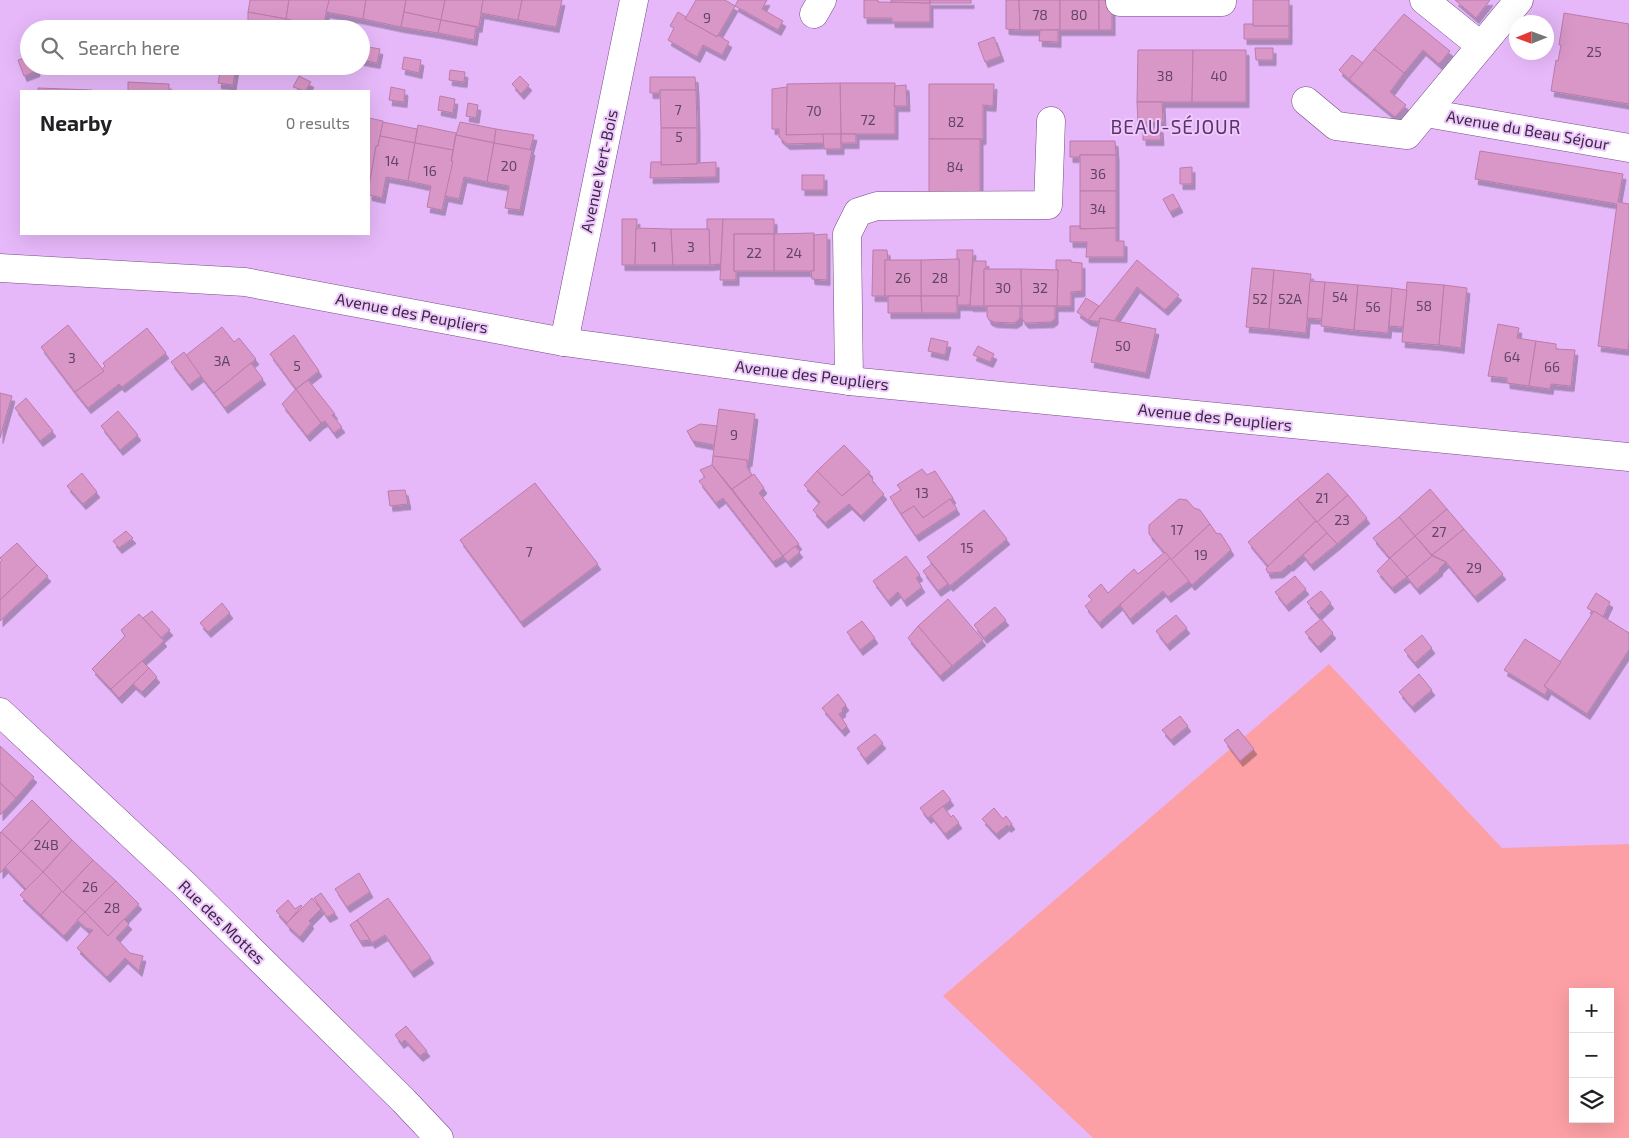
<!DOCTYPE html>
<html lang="en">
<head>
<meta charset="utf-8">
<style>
  :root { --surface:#fff; --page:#f2f2f2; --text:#202124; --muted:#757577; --line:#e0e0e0 }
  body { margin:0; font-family:"Exo 2",sans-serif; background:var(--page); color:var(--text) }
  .controls { position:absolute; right:15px; bottom:15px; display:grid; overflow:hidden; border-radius:0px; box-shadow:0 5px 20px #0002 }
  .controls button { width:45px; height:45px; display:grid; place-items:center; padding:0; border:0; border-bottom:1px solid var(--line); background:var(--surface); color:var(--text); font:25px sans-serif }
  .compass { position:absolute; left:1509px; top:15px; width:45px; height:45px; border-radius:50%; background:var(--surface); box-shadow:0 5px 20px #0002; rotate:269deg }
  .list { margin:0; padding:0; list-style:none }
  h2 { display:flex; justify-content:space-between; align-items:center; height:65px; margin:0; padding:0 20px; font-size:21px }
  h2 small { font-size:16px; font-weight:400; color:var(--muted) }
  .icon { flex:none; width:28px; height:28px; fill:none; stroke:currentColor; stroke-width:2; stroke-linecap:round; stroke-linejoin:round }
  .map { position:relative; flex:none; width:1629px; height:1138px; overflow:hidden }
  .search { position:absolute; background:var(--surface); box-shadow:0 5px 20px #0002; left:20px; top:20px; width:350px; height:55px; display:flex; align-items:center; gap:12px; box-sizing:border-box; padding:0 18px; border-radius:28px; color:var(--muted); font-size:19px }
  .panel { position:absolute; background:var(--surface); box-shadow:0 5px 20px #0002; left:20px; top:90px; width:350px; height:145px; border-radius:0px }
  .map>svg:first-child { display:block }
  .green { fill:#fca0a5; fill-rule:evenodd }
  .building { fill:#d997c8; stroke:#bb7bab; filter:url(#shadow) }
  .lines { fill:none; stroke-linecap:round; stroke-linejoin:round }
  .street-casing { stroke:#744a84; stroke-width:29 }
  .street { stroke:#fff; stroke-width:28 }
  .labels { text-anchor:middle; stroke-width:4; stroke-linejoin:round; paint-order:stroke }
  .number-label { font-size:14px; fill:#624464 }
  .street-label { font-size:16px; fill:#3b2942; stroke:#efc9fd }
  .quarter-label { font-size:19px; letter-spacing:1px; fill:#5b336a; stroke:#efc9fd }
</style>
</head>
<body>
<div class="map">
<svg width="1629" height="1138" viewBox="0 0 1629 1138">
  <defs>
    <filter id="shadow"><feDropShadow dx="3" dy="5.5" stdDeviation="0" flood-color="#0004"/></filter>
  </defs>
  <rect width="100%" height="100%" fill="#e6b8f9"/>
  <path class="green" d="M 1329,664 L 1502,848 L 1629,844 L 1629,1138 L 1093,1138 L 943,996 ZM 1573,992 L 1610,992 L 1610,1119 L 1573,1119 Z"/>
  <g class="building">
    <polygon points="250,0 289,0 286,19 248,12"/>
    <polygon points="289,0 328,0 329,1 323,27 286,19"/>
    <polygon points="328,0 366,0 363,19 326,12 329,1"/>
    <polygon points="366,0 406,0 401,27 363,19"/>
    <polygon points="406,0 445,0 441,20 404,12"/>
    <polygon points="445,0 483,0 479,27 441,20"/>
    <polygon points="483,0 522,0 518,20 481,13"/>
    <polygon points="522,0 562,0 556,27 518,20"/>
    <polygon points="696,0 725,0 735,6 717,37 685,19"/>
    <polygon points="738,0 767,0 762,9 783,21 778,30 735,6"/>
    <polygon points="864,0 878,0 878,2 930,3 930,22 892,22 892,18 864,18"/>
    <polygon points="891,0 930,0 930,3 891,2"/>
    <rect x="930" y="0" width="41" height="3"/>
    <polygon points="1006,0 1019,0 1020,30 1006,29"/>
    <polygon points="1019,0 1060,0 1060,30 1020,30"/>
    <rect x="1060" y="0" width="39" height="30"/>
    <rect x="1099" y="0" width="13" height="30"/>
    <rect x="1253" y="0" width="36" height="26"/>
    <polygon points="1455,0 1490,0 1476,18"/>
    <polygon points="248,12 286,19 283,29 260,29 251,27 248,22"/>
    <polygon points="404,12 441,20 438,33 401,27"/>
    <polygon points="678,12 686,17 685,19 717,37 718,35 729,42 722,55 703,45 697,57 668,40 674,28 670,26"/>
    <polygon points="1564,13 1629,24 1629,104 1551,91 1556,60 1558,61 1561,45 1559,45"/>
    <polygon points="1404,14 1450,51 1439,64 1423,50 1404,73 1374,49"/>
    <polygon points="441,20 476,27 474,40 438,33"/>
    <polygon points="1244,24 1253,24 1253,26 1289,26 1289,39 1244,39"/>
    <polygon points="1040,30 1058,30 1058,42 1039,41"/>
    <polygon points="994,37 1001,56 985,62 978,43"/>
    <polygon points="363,46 380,49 377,63 361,60"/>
    <polygon points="1255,48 1273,48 1273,60 1256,60"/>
    <polygon points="1374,49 1404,73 1390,92 1406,105 1395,117 1349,79"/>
    <polygon points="1138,50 1193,50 1192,102 1137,102"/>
    <polygon points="1193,50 1246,50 1246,102 1192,102"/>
    <polygon points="1352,55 1363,63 1349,79 1339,70"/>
    <polygon points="29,57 29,66 36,66 37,71 24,76 18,60"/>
    <polygon points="404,57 421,60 419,73 402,69"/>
    <polygon points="221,66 236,66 233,85 218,83"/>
    <polygon points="450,70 465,72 464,82 449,80"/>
    <polygon points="299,76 311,82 305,91 293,87"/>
    <polygon points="520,76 529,85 521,94 512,84"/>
    <polygon points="650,77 695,77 696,90 660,90 660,93 650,93"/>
    <polygon points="128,82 169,84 169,91 128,91"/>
    <polygon points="840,83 895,83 895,134 841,134"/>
    <polygon points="840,83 841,134 786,135 787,84"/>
    <polygon points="929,84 994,84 993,106 983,105 983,139 929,139"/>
    <polygon points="906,85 907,106 894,106 895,86"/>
    <polygon points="391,87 405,90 404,102 389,100"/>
    <polygon points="787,87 786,135 823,134 824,143 787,144 779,137 779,129 772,129 772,89"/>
    <polygon points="38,88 92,90 92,91 38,91"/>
    <polygon points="660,90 696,90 697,128 661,128"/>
    <polygon points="440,96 455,99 453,113 438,110"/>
    <polygon points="1137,102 1162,102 1163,122 1138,123"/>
    <polygon points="468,103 478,105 476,118 466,116"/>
    <polygon points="369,118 383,121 383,122 378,146 376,146 369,187"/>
    <polygon points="383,122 417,129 415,143 380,136"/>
    <polygon points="460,122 496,129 494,143 456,135"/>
    <polygon points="418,125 456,133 453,150 415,143"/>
    <polygon points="1143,127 1160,127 1161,140 1143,140"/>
    <polygon points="661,128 697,128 697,164 661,165"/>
    <polygon points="496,129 534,135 530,150 494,143"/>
    <polygon points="823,134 841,134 841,149 824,149"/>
    <rect x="841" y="134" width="15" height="9"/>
    <polygon points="456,135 494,143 487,182 464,177 459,199 445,196"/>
    <polygon points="380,136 415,143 408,181 386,177 382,198 369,195 369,187 376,146 378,146"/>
    <rect x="929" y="139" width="51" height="54"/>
    <polygon points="1070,141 1115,141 1116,155 1080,155 1080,157 1070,157"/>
    <polygon points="415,143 453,150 451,161 453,161 442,210 427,207 431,186 408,181"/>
    <polygon points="494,143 532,150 520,210 505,208 509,186 487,182"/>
    <polygon points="1480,151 1623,174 1618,202 1629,204 1629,340 1628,350 1598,346 1617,204 1475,179"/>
    <rect x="1080" y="155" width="36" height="36"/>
    <polygon points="651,162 661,162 661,165 697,164 697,163 716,162 716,177 650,178"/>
    <polygon points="1192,167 1192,184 1180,184 1180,168"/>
    <rect x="802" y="175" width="22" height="15"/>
    <polygon points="1080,191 1116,191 1116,228 1080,229"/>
    <polygon points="1173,194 1180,207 1170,212 1163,199"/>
    <polygon points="622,219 637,219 635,265 622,265"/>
    <polygon points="707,219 723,219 721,264 710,265 709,229 707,229"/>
    <polygon points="723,219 774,219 774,234 734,234 734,271 736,271 736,280 720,280"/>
    <polygon points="1070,226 1080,226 1080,229 1116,228 1116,241 1124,241 1124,257 1086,257 1087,242 1070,242"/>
    <polygon points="636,228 671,229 673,265 635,265"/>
    <polygon points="671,229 709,229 710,265 673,265"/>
    <polygon points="814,233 814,271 774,271 774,234"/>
    <rect x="734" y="234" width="40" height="37"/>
    <polygon points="827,234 827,280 812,279 811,271 814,271 814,235"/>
    <polygon points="873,250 887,250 888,260 885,260 885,296 872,296"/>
    <polygon points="957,250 973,250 970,305 957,305 957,296 959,296 959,259 957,259"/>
    <polygon points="959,259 959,296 921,296 921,260"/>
    <rect x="885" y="260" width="36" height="36"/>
    <polygon points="1056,260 1071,260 1071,262 1082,263 1082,291 1071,292 1071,306 1057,306 1058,270 1056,269"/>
    <polygon points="1137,260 1179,295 1165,310 1137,287 1114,321 1100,318 1099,322 1088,320"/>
    <polygon points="973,261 986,261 986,269 984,269 984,306 970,306"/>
    <polygon points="1252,268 1274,270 1269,329 1246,327"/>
    <polygon points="984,269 1021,269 1022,306 984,306"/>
    <polygon points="1021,269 1058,270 1057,306 1022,306"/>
    <polygon points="1274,270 1311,274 1306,333 1269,329"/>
    <polygon points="1310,281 1325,282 1322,319 1307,318"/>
    <polygon points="1325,282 1358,285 1354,330 1321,326"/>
    <polygon points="1407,282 1444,285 1439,345 1402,342"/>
    <polygon points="1358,285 1392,288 1388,333 1354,330"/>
    <polygon points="1444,285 1467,288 1461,348 1439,345"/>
    <polygon points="1392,288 1407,290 1403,327 1389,326"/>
    <polygon points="888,296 921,296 922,313 888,313"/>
    <polygon points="921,296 957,296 957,313 922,313"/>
    <polygon points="1086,298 1099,306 1088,320 1077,312"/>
    <polygon points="987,306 1020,306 1020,316 1019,320 1014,323 994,322 989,320 987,316"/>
    <polygon points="1022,306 1055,306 1055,319 1051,322 1026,323 1022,319"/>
    <polygon points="1100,318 1156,329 1146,373 1091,362"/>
    <polygon points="1498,324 1519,328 1517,338 1536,341 1529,386 1507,383 1507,378 1488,376"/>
    <polygon points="68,325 104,371 75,392 41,347"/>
    <polygon points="222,327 234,342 239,338 256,359 214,393 185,356"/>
    <polygon points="147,328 166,353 122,387 119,384 88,408 75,392 104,371 102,369 105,366 103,363"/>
    <polygon points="294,335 319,371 296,389 270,354"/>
    <polygon points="931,338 948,342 945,355 928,351"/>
    <polygon points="1536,341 1556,344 1556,349 1575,350 1571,386 1551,384 1550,389 1529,386"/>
    <polygon points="978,346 994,354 990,362 973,355"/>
    <polygon points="184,352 201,376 189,385 171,362"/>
    <polygon points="251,363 263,379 225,408 214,393"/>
    <polygon points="308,380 335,414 332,415 342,427 334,433 325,421 321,423 296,389"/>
    <polygon points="296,389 321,423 307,436 282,404"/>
    <polygon points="0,393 12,396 0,438"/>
    <polygon points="26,398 53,431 40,441 15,408"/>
    <polygon points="719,409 755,414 749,461 713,456"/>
    <polygon points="118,411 138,435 120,450 101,426"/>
    <polygon points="700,424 717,426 714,445 693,441 687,431"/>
    <polygon points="844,445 870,472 842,496 817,471"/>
    <polygon points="713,456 747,460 747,467 752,475 732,489 712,465"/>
    <polygon points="712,465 783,556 773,562 723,498 716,503 699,481 705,477 700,470"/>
    <polygon points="922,469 927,475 935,471 953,498 923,518 914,506 901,514 890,497 901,490 897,485"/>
    <polygon points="817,471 842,496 868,474 873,479 872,481 884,494 861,516 849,504 825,523 813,510 820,502 804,485"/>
    <polygon points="82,473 97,492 83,504 67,486"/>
    <polygon points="1328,473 1348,495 1317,522 1297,499"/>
    <polygon points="754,474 764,488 759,493 799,544 783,556 732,489"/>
    <polygon points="535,483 598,564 521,622 460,540"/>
    <polygon points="1430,489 1447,509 1415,536 1399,517"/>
    <polygon points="405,490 408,504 390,506 388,491"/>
    <polygon points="1348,495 1367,518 1337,544 1317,522"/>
    <polygon points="950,499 957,509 916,536 901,514 914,506 923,518"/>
    <polygon points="1179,499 1187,500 1194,508 1200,510 1210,524 1171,560 1149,534 1149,525"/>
    <polygon points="1297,499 1316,521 1268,566 1248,542"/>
    <polygon points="1447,509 1464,529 1432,555 1415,536"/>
    <polygon points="984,510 1007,539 950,586 927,557"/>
    <polygon points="1399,517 1415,536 1390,558 1373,538"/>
    <polygon points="1316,521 1327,533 1290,566 1289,565 1281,572 1268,573 1266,569 1268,566"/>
    <polygon points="1210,524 1216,533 1221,534 1231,550 1192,585 1171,560"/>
    <polygon points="1464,529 1503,574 1475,597 1446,562 1432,555"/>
    <polygon points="126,531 133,538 119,548 113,541"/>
    <polygon points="1327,533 1337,544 1311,565 1303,555"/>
    <polygon points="1415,536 1432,556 1407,577 1390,558"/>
    <polygon points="17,543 37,565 0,600 0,562 2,560 0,558"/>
    <polygon points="795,546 800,552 788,562 783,556"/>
    <polygon points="1165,552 1170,558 1151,577 1099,623 1085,606 1092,600 1088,596 1101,584 1108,593 1134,569 1138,574"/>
    <polygon points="906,556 920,575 916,578 922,587 904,601 898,592 888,601 873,581"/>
    <polygon points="1432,556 1446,562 1439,569 1440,570 1417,589 1407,577"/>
    <polygon points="1170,558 1189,581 1168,597 1163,591 1130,619 1120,605"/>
    <polygon points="1390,558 1407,577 1392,588 1377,571"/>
    <polygon points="932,564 948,584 938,591 923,571"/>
    <polygon points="37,565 48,576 0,621 0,600"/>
    <polygon points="1295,576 1306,589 1286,606 1275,592"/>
    <polygon points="1321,591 1331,603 1318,615 1307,602"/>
    <polygon points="1596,593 1610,602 1603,617 1587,608"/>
    <polygon points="948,599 983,640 952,666 918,626"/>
    <polygon points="222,603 230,613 208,632 200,623"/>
    <polygon points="995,607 1006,620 984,638 974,625"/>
    <polygon points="152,611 170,630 161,638 143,618"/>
    <polygon points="1594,611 1629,633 1629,650 1587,714 1544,686"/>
    <polygon points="139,614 164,641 111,689 92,669 125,636 121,630"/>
    <polygon points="1176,615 1187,628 1167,645 1156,631"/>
    <polygon points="1321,619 1333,633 1318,647 1305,632"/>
    <polygon points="862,621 875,638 860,650 847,632"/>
    <polygon points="918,626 952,666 940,676 908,638"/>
    <polygon points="1422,635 1432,648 1415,663 1404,650"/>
    <polygon points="1525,639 1561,662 1544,686 1548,689 1545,695 1504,670"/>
    <polygon points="142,661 149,668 119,698 111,689"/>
    <polygon points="149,668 157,677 142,692 133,684"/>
    <polygon points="1419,674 1432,690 1412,707 1399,692"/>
    <polygon points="838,694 846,705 842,709 843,711 839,714 847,726 842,731 822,708"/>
    <polygon points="1180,716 1188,726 1171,740 1162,730"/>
    <polygon points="1238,729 1254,749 1240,761 1224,740"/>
    <polygon points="875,734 883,743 865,759 857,748"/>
    <polygon points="0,746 34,777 16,798 0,783"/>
    <polygon points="0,783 16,798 0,815"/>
    <polygon points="943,790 951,800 928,818 920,808"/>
    <polygon points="32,800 51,819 21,851 1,832"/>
    <polygon points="943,806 951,817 953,815 959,823 945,834 931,816"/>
    <polygon points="994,808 1003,819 1006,816 1012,824 1008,827 1007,825 996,834 982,819"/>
    <polygon points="51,819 72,840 43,872 21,851"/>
    <polygon points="1,832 21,851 0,873 0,833"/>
    <polygon points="72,840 93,860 63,892 85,912 64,936 41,915 62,891 43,872"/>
    <polygon points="21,851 43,872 26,889 5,867"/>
    <polygon points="93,860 116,881 85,912 63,892"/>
    <polygon points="43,872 62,891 41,915 20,895"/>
    <polygon points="359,873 370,892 347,907 335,889"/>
    <polygon points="116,881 139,904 108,936 85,912"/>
    <polygon points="321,893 335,913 327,917 314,898"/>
    <polygon points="312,898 321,909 309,921 311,923 300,937 286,924"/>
    <polygon points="388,898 431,958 411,972 385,935 372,943 357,920"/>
    <polygon points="288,900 295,909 301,905 302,906 287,923 276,911"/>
    <polygon points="85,912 108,936 124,919 129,924 116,938 130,953 143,956 139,971 125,958 107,977 77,948 93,930 86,928 77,920"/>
    <polygon points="357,920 370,940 360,941 350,925"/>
    <polygon points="406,1026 427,1051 420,1056 405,1040 401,1043 395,1035"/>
  </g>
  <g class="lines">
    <g class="street-casing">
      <g id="street">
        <polyline points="1120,0 1120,2 1222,2 1222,0"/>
        <polyline points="1424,0 1481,46"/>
        <polyline points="814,14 822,0"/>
        <polyline points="1306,101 1336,126 1407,135 1519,0"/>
        <polyline points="1426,113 1629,148"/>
        <polyline points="0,268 245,282 564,342 849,381 1629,457"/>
        <polyline points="564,342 634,0"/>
        <polyline points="849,381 847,234 858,212 877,206 1048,205 1051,121"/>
        <polyline points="0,712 184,884 404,1101 439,1138"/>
      </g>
    </g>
    <use href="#street" class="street"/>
  </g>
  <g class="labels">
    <g class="number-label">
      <text x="1040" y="20">78</text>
      <text x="1079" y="20">80</text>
      <text x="707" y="23">9</text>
      <text x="1594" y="57">25</text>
      <text x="1165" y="81">38</text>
      <text x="1219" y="81">40</text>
      <text x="678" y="115">7</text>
      <text x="814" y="116">70</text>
      <text x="868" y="125">72</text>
      <text x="956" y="127">82</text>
      <text x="679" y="142">5</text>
      <text x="392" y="166">14</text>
      <text x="509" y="171">20</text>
      <text x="955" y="172">84</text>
      <text x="430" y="176">16</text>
      <text x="1098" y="179">36</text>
      <text x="1098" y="214">34</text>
      <text x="654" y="252">1</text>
      <text x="691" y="252">3</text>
      <text x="754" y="258">22</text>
      <text x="794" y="258">24</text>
      <text x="903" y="283">26</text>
      <text x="940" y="283">28</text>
      <text x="1003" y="293">30</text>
      <text x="1040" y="293">32</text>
      <text x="1340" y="302">54</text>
      <text x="1260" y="304">52</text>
      <text x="1290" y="304">52A</text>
      <text x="1424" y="311">58</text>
      <text x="1373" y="312">56</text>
      <text x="1123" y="351">50</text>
      <text x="1512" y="362">64</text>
      <text x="72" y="363">3</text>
      <text x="222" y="366">3A</text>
      <text x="297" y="371">5</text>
      <text x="1552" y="372">66</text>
      <text x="734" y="440">9</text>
      <text x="922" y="498">13</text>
      <text x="1322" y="503">21</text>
      <text x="1342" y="525">23</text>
      <text x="1177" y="535">17</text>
      <text x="1439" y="537">27</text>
      <text x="967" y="553">15</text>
      <text x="529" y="557">7</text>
      <text x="1201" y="560">19</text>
      <text x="1474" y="573">29</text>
      <text x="46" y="850">24B</text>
      <text x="90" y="892">26</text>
      <text x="112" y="913">28</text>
    </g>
    <g class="street-label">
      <text transform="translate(1528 130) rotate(10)" y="6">Avenue du Beau Séjour</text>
      <text transform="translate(599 171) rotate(-78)" y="6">Avenue Vert-Bois</text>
      <text transform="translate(412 313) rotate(11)" y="6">Avenue des Peupliers</text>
      <text transform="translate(812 375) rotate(7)" y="6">Avenue des Peupliers</text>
      <text transform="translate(1215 417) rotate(6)" y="6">Avenue des Peupliers</text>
      <text transform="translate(222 922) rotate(44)" y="6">Rue des Mottes</text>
    </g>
    <g class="quarter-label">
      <text x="1176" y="134">BEAU-SÉJOUR</text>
    </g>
  </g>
</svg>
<div class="controls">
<button>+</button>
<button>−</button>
<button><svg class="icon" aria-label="layers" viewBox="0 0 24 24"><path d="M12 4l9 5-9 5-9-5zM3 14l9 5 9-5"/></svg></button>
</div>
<svg class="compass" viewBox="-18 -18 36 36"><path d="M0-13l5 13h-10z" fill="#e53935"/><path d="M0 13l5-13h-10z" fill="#757577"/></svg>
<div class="search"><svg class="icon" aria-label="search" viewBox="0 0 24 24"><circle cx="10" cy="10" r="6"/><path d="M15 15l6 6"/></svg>Search here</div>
<section class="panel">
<h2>Nearby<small>0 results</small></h2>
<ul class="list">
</ul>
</section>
</div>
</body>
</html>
